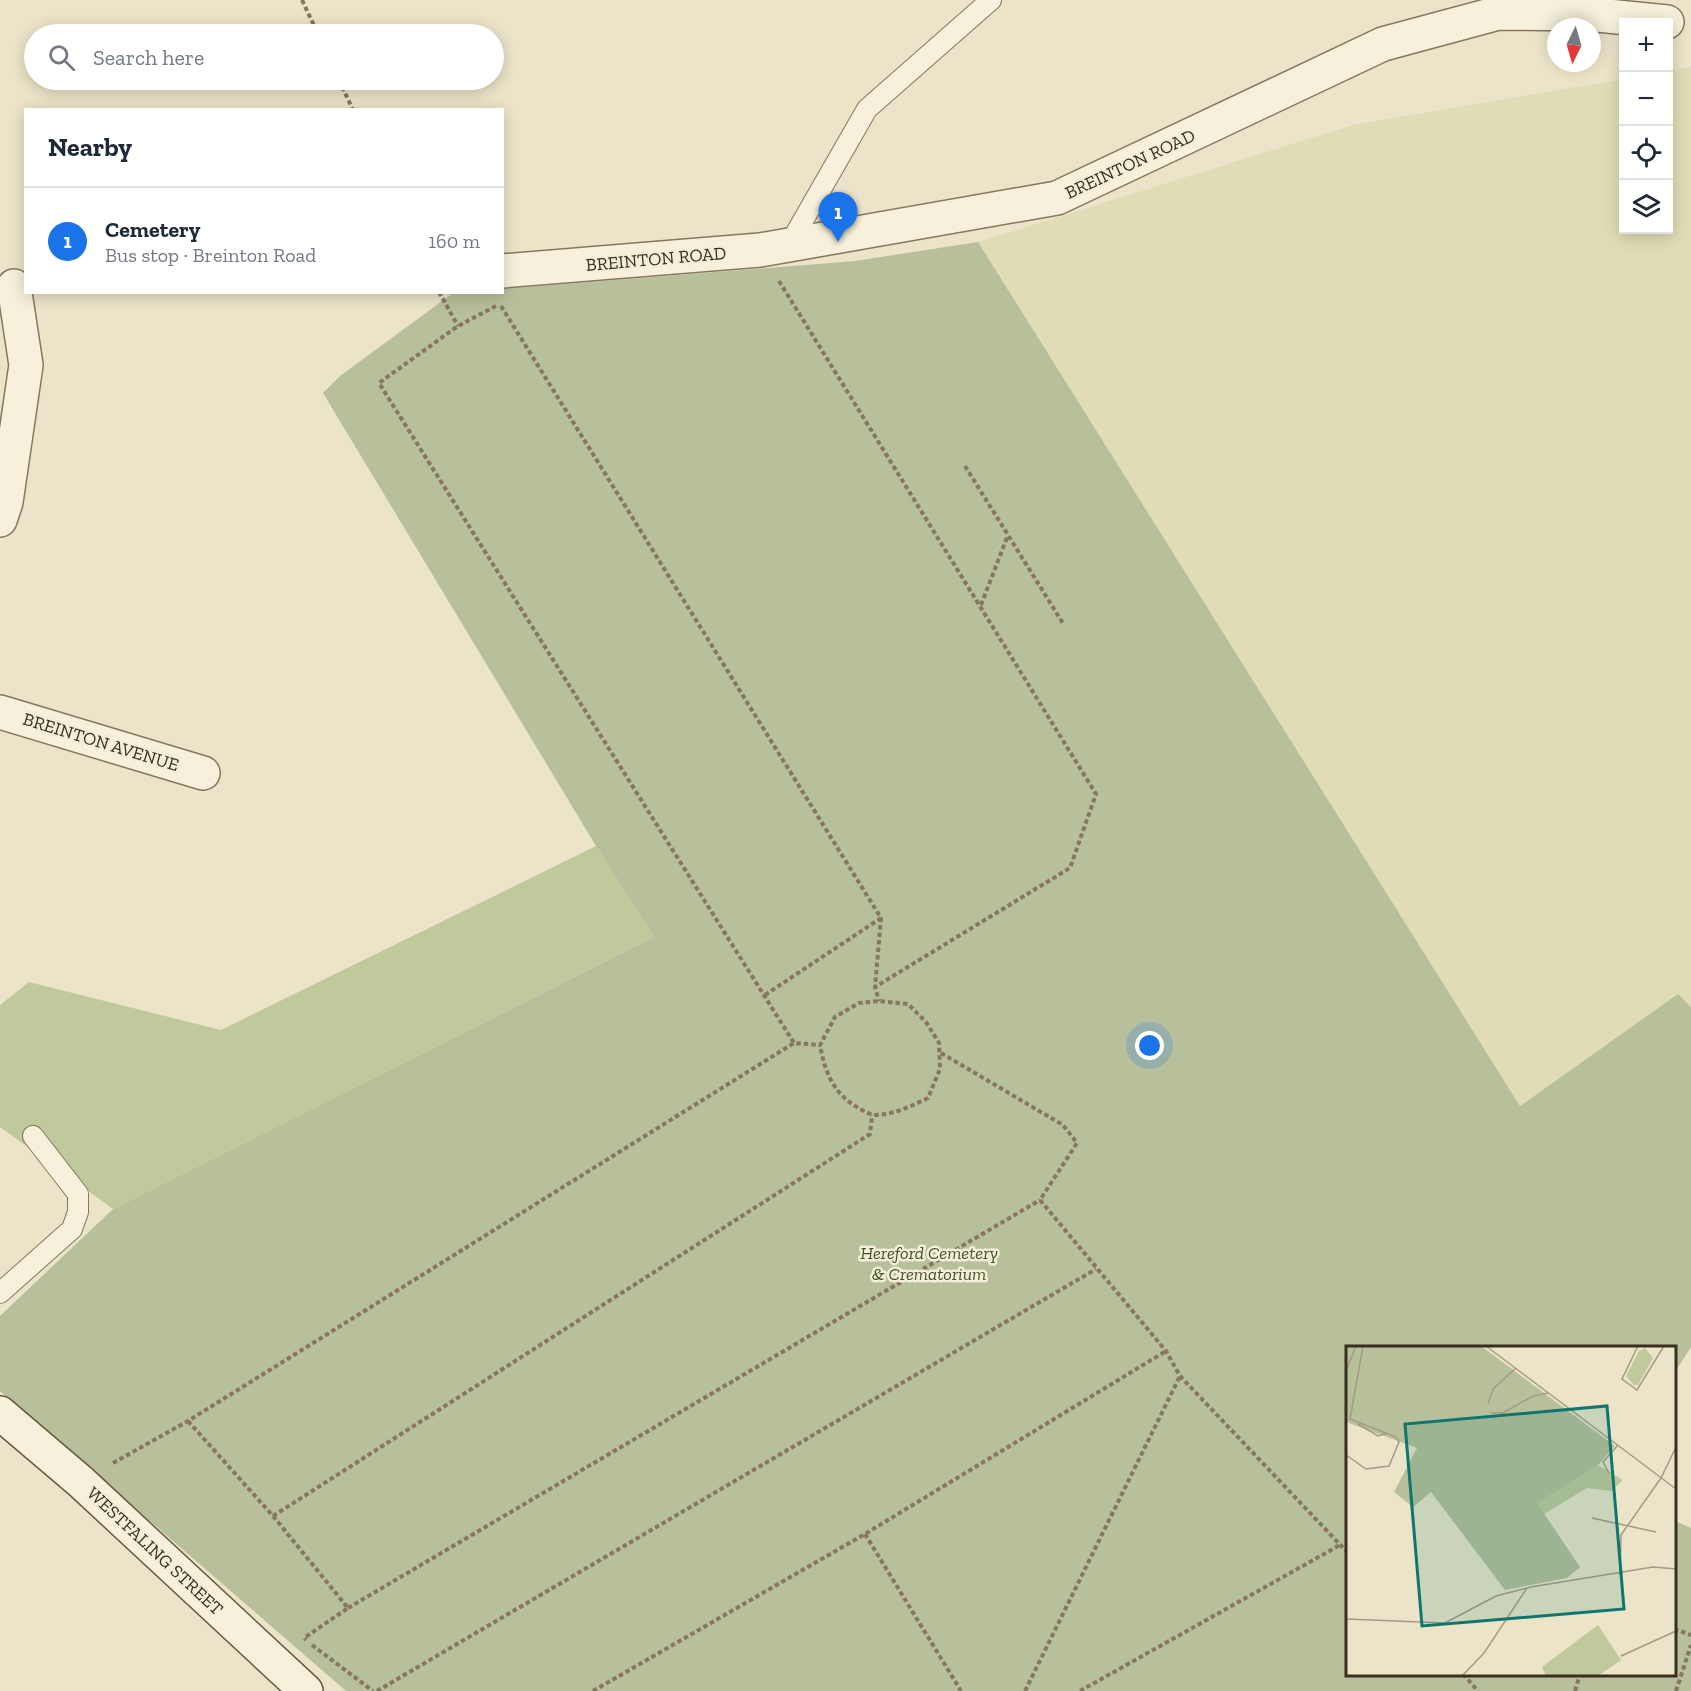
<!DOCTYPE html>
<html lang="en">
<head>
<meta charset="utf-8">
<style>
  :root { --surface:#fff; --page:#f6f6f7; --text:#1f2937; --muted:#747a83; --line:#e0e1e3; --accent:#1a73e8 }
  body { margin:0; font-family:"Zilla Slab",serif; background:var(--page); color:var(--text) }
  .controls { position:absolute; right:18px; top:18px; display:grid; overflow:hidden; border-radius:0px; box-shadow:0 3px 15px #0003 }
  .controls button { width:54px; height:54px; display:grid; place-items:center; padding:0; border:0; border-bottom:2px solid var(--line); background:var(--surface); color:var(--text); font:30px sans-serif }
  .compass { position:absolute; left:1547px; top:18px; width:54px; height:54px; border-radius:50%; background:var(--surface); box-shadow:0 3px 15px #0003; rotate:185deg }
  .you { position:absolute; left:1150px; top:1046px; width:21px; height:21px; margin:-15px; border:4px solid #fff; border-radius:50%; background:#1a73e8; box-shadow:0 0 0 9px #1a73e833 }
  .badge { display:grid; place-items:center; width:39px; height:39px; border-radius:50%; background:var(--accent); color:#fff; font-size:20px; font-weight:700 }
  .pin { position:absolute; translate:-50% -50px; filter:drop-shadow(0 2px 3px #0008) }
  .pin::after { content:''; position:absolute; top:32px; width:21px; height:18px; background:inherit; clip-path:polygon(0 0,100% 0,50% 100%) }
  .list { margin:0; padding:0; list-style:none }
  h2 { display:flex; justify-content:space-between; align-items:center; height:78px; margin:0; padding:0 24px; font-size:26px }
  h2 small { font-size:20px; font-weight:400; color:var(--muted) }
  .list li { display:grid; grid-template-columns:39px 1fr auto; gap:18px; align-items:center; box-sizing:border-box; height:108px; padding:0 24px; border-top:2px solid var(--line) }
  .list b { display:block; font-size:22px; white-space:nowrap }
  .list p { margin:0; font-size:20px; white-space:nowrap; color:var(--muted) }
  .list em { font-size:20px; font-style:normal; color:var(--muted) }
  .icon { flex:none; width:33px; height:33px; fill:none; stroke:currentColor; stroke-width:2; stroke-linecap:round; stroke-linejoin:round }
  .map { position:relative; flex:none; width:1691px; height:1691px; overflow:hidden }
  .search { position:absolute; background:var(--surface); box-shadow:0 3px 15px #0003; left:24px; top:24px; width:480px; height:66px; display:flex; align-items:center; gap:15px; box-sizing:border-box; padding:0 21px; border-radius:33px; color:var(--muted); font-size:22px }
  .panel { position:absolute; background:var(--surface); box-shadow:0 3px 15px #0003; left:24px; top:108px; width:480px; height:186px; border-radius:0px }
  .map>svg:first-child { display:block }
  .farmland { fill:#e0ddb6 }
  .green { fill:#c0c99c }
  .cemetery { fill:#b7bf9b }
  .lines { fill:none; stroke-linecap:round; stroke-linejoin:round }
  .lane-casing { stroke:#86775e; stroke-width:22 }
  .street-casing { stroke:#86775e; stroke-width:36 }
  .secondary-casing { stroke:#685841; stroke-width:36 }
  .path { stroke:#86775e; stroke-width:4; stroke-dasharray:4.5 3; stroke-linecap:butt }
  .lane { stroke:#f7f1db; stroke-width:20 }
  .street { stroke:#f7f1db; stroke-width:33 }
  .secondary { stroke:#f7f1db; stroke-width:33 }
  .labels { text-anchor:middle; stroke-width:5; stroke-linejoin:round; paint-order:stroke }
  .street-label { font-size:18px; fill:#382e21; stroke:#f3eed7 }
  .park-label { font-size:18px; font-style:italic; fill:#445229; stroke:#f3eed7 }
  .inset-road { fill:none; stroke:#a39b85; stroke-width:1.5 }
  .view { fill:#0f766e; fill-opacity:0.15; stroke:#0f766e; stroke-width:3 }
  .inset-edge { fill:none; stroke:#382e21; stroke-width:3 }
</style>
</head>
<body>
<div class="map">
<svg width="1691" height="1691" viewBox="0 0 1691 1691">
  <rect width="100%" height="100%" fill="#ebe4c8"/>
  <polygon class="farmland" points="1691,67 1691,1007 1678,995 1520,1106 978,242 1353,125 1623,79 1624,230 1668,230 1669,71"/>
  <polygon class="green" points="596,846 654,937 113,1209 0,1127 0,1005 29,982 221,1030"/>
  <polygon class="cemetery" points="978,242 1520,1106 1678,994 1691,1007 1691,1347 1675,1372 1674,1348 1348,1348 1348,1674 1674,1674 1675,1521 1691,1528 1691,1691 346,1691 0,1391 0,1316 113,1209 654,937 596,846 323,393 340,376 453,293 502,292 503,289 855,261"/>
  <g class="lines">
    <g class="lane-casing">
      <g id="lane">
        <polyline points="789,245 867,109 991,0"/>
        <polyline points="0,1293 72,1229 78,1212 78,1194 33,1136"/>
      </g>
    </g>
    <g class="street-casing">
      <g id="street">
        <polyline points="502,271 760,250 1057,198 1383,44 1498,13 1588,14 1667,22"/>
        <polyline points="0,520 6,502 26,365 14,286"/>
        <polyline points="0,712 203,773"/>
      </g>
    </g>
    <g class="secondary-casing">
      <polyline id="secondary" points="0,1413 81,1482 306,1691"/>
    </g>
    <g class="path">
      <polyline points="302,0 318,34"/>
      <polyline points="339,80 353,110"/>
      <polyline points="779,281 1096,794 1070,868 875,987"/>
      <polyline points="439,292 458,326"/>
      <polyline points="496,306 458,326 379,383 794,1043"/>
      <polyline points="501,306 881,918 875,987 879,1001"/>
      <polyline points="965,466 1064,625"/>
      <polyline points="981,605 1008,535"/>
      <polyline points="765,995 881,918"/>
      <polyline points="941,1053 1063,1125 1077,1143 1040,1200 1166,1351 1180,1376 1348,1553"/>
      <polyline points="188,1421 273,1516 348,1608 304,1638 306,1640"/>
      <path d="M 113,1463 L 188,1421 L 794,1043 L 820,1045 L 835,1017 L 859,1003 L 879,1001 L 908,1004 L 926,1022 L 939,1043 L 940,1069 L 928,1098 C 911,1106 894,1115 874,1115 C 869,1114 862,1110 857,1107 C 833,1093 825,1072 820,1045"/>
      <polyline points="273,1516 870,1134 872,1115"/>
      <polyline points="865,1534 961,1691"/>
      <polyline points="348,1608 1040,1200"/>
      <polyline points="1674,1629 1691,1635"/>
      <polyline points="312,1645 373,1691"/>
      <polyline points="1463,1674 1478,1691"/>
      <polyline points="377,1691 1096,1269"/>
      <polyline points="593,1691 865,1534 1166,1351"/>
      <polyline points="1025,1691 1180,1376"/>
      <polyline points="1080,1691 1340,1545"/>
      <polyline points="1575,1691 1580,1674"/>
      <polyline points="1676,1691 1691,1645"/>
    </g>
    <use href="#lane" class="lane"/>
    <use href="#street" class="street"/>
    <use href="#secondary" class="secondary"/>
  </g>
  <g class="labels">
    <g class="street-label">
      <text transform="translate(1130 164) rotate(-25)" y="6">BREINTON ROAD</text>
      <text transform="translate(656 259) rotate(-5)" y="6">BREINTON ROAD</text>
      <text transform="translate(101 742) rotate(17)" y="6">BREINTON AVENUE</text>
      <text transform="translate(155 1551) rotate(43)" y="6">WESTFALING STREET</text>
    </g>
    <g class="park-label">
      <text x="929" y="1259">Hereford Cemetery<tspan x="929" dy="21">&amp; Crematorium</tspan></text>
    </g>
  </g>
  <g transform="translate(1346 1346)">
    <rect width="330" height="330" fill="#ebe4c8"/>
    <path d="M 299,2 L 307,12 L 292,39 L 288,39 L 280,30 L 293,5 ZM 252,119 L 277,134 L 265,145 L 241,142 L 198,168 L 190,157 ZM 252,279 L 275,314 L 252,330 L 200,330 L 196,321 Z" fill="#c0c99c"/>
    <path d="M 0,0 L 135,0 L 269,100 L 252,119 L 191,157 L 234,221 L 221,232 L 159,244 L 85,146 L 67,161 L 48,146 L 71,102 L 0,76 Z" fill="#b7bf9b"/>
    <path class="inset-road" d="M 140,0 L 330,143M 292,0 L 276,33 L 291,44 L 318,0M 0,25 L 10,0M 142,58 L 147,43 L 170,22M 145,67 L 157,67 L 187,50 L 202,47M 12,78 L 32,90 L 41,87M 0,109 L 20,123 L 43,120 L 53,96 L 50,91 L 4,73 L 17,0M 263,127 L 257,116 L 272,99M 246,172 L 310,186M 274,229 L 275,189 L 315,132 L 330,101M 0,273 L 99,277 L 150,250 L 185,241 L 307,221 L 330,223M 275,310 L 330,285M 116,330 L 138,307 L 181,242"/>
    <path class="view" d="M 261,60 L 278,263 L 76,280 L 59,78 Z"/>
    <rect width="330" height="330" class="inset-edge"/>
  </g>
</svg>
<div class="controls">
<button>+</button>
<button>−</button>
<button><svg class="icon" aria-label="locate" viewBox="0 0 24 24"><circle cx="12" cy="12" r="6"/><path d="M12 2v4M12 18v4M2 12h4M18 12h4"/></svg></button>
<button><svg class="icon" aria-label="layers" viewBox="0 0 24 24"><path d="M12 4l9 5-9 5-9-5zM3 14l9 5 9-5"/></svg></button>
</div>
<svg class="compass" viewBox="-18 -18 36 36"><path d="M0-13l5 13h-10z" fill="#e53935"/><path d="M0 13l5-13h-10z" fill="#747a83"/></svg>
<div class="you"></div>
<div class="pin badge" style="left:838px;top:242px">1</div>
<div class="search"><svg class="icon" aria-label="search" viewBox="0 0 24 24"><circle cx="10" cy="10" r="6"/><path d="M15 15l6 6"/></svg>Search here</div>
<section class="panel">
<h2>Nearby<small></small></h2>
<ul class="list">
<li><span class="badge">1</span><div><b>Cemetery</b><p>Bus stop · Breinton Road</p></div><em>160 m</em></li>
</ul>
</section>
</div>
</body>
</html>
